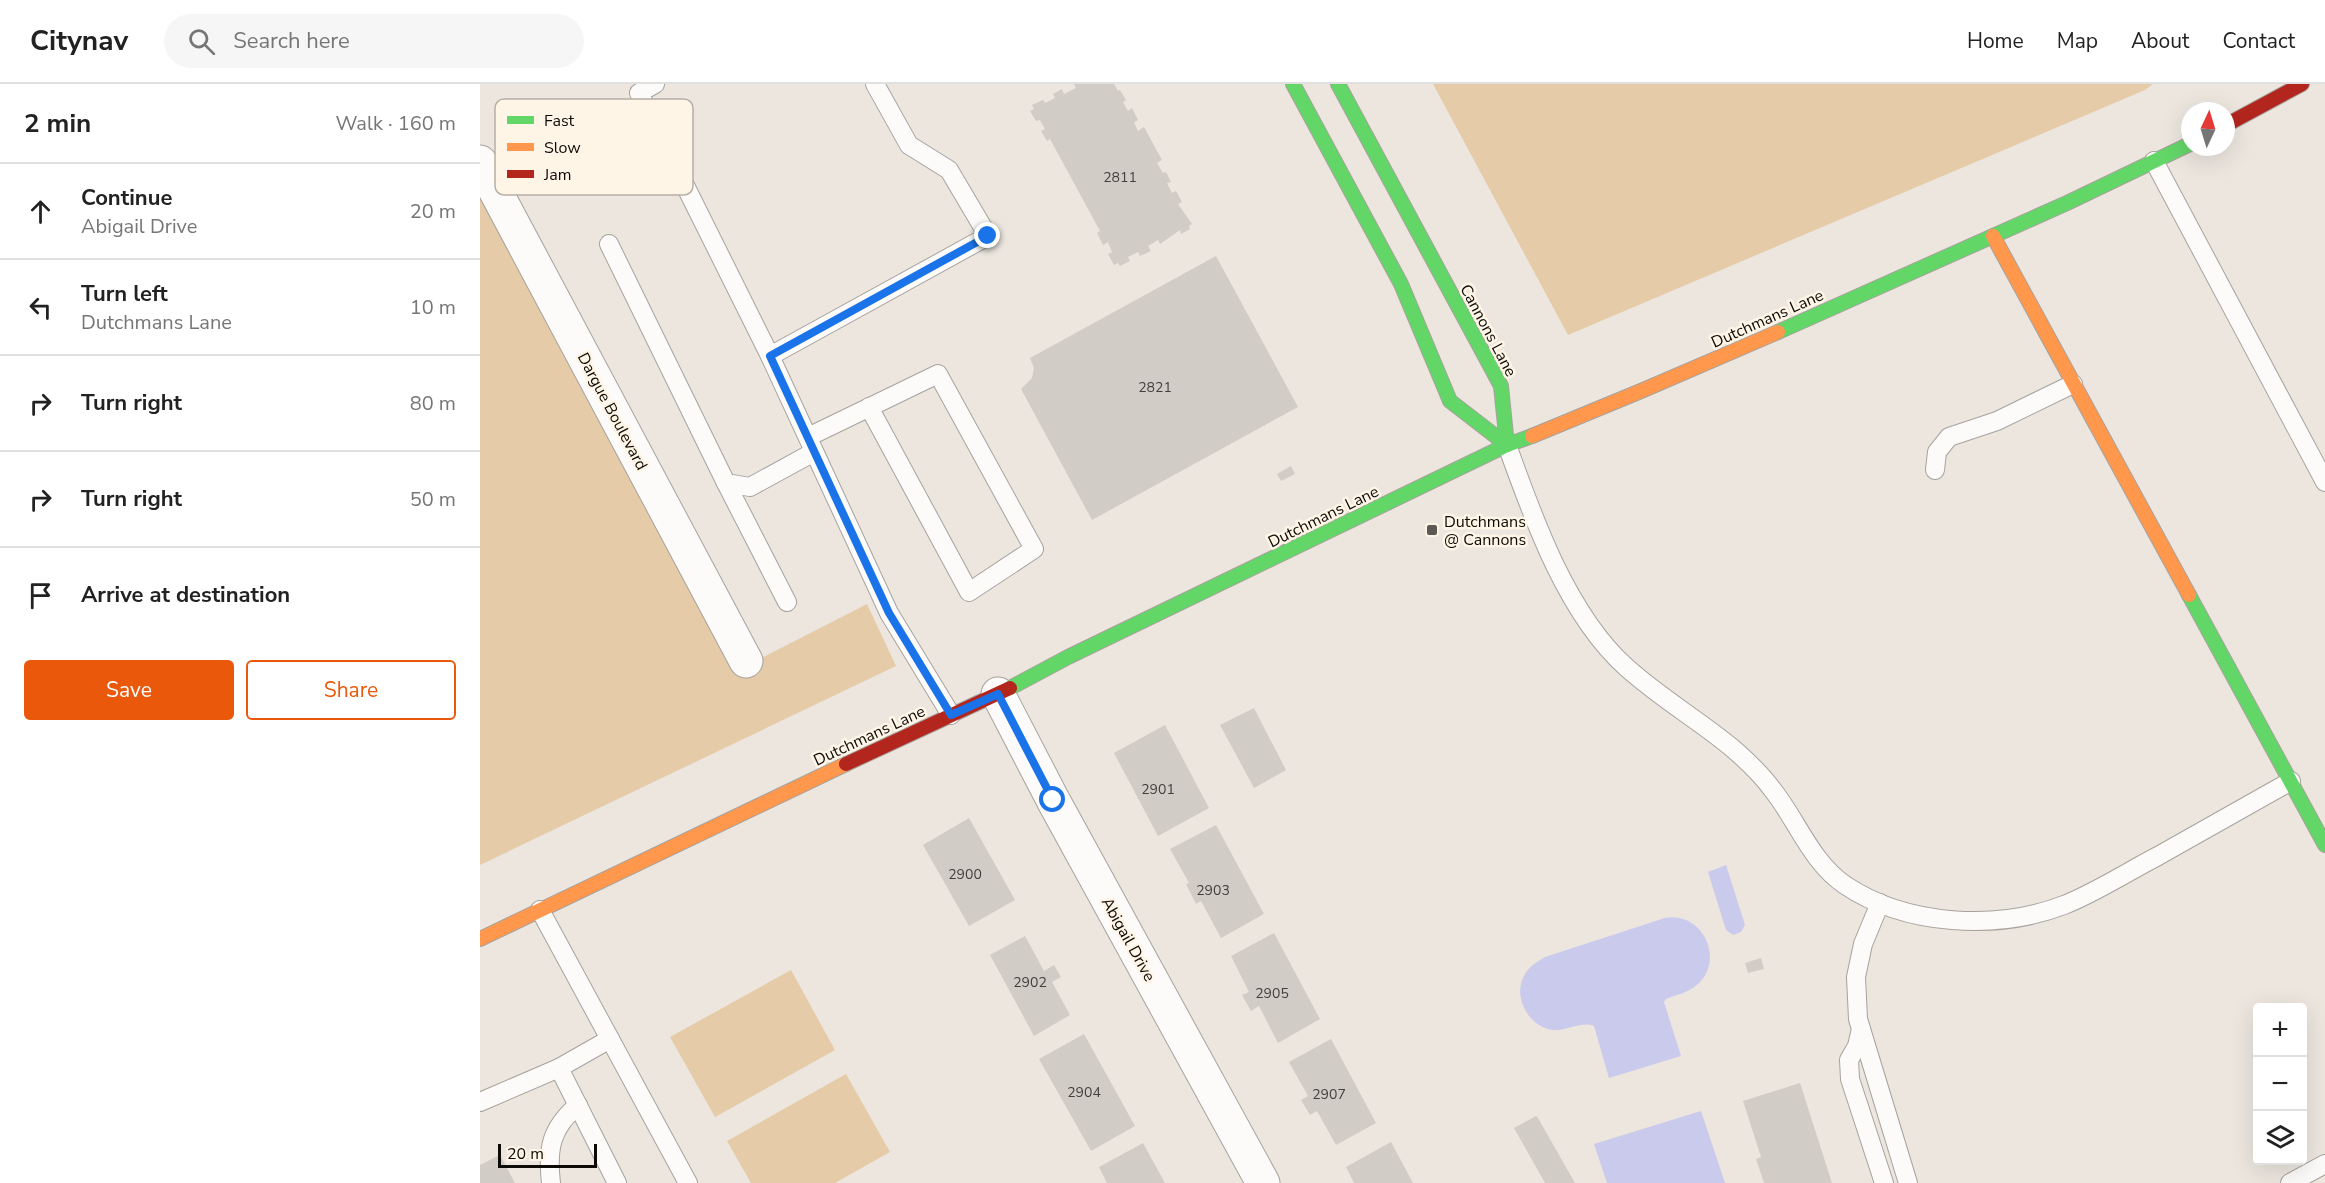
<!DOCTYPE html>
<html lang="en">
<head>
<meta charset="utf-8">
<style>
  :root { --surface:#fff; --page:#f6f6f6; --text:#222; --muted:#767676; --line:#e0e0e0; --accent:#ea580c }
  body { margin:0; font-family:"Nunito Sans",sans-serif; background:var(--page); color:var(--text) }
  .controls { position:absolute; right:18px; bottom:18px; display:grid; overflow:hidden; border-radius:6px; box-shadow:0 6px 24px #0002 }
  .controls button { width:54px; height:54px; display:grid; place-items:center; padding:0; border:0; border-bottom:2px solid var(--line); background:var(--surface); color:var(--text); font:30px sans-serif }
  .compass { position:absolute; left:1701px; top:18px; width:54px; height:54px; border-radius:50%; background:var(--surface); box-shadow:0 6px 24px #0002; rotate:4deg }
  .scale { position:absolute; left:18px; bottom:15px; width:99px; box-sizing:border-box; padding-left:6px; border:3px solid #0e0b07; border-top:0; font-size:16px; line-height:21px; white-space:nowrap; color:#0e0b07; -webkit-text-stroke:4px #fff5e7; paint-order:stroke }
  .stop { position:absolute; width:18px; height:18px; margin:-14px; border:4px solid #1a73e8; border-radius:50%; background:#fff }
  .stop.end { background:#1a73e8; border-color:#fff; box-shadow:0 2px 6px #0008 }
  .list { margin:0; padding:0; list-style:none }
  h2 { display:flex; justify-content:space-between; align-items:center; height:78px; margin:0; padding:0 24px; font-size:26px }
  h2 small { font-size:20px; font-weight:400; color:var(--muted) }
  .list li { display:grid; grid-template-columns:39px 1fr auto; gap:18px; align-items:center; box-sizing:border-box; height:96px; padding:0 24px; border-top:2px solid var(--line) }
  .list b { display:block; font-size:22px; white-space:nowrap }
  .list p { margin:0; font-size:20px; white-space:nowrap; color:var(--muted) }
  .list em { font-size:20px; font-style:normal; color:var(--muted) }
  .actions { display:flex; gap:12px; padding:18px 24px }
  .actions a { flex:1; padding:14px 0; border:2px solid var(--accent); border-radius:6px; text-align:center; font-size:21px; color:var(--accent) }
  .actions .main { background:var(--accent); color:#fff }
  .icon { flex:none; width:33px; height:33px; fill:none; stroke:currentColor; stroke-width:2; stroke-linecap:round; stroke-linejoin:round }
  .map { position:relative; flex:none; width:1845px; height:1099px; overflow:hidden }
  header { display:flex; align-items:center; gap:36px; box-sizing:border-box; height:84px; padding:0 30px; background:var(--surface); border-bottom:2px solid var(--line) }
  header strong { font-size:28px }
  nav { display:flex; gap:33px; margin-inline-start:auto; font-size:21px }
  .search { width:420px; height:54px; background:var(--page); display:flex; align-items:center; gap:15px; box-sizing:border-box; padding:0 21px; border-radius:33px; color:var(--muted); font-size:22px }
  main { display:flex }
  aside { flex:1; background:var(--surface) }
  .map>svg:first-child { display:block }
  .green { fill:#e5cba8 }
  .water { fill:#cacaec }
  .building { fill:#d1ccc6 }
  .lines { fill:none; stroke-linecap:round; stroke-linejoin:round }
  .lane-casing { stroke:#a7a29d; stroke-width:20 }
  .street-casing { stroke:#a7a29d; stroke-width:35 }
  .fast-casing { stroke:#a7a29d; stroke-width:16 }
  .slow-casing { stroke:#a7a29d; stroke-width:16 }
  .jam-casing { stroke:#a7a29d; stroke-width:16 }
  .lane { stroke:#fcfbfa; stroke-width:18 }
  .street { stroke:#fcfbfa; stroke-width:33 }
  .fast { stroke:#63d668; stroke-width:14 }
  .slow { stroke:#ff974d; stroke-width:14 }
  .jam { stroke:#b3261e; stroke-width:14 }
  .route { stroke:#1a73e8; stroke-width:8 }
  .poi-dot { fill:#5c5853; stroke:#fff5e7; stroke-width:2 }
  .labels { text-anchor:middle; stroke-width:5; stroke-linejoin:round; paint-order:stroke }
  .number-label { font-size:14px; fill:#423e3a }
  .street-label { font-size:16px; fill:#0e0b07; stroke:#fff5e7 }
  .poi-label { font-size:16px; fill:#0e0b07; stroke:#fff5e7; text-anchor:start }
  .key { fill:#fff5e7; stroke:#b7afa4; stroke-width:1.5 }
  .key-label { font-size:16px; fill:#0e0b07 }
</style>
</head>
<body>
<header>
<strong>Citynav</strong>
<div class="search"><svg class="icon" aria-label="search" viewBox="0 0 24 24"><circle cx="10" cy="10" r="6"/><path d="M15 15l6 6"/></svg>Search here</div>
<nav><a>Home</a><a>Map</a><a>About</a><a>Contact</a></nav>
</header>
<main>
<aside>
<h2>2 min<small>Walk · 160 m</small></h2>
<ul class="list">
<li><svg class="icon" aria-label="ahead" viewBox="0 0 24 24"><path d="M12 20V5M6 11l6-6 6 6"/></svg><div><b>Continue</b><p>Abigail Drive</p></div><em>20 m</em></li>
<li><svg class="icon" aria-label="left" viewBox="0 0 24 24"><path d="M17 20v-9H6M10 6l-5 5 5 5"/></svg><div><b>Turn left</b><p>Dutchmans Lane</p></div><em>10 m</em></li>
<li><svg class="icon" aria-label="right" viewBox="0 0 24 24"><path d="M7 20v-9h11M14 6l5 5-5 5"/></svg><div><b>Turn right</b></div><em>80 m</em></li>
<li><svg class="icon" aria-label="right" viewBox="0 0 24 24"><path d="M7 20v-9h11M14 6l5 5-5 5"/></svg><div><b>Turn right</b></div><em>50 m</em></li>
<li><svg class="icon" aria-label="arrive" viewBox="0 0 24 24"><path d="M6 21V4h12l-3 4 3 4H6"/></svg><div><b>Arrive at destination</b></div></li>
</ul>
<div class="actions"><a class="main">Save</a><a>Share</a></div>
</aside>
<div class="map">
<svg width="1845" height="1099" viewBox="0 0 1845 1099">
  <rect width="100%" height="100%" fill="#ece6df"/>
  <g class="green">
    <polygon points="953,0 1673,0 1665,6 1088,251"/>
    <polygon points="0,90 264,583 387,520 416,582 0,781"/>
    <polygon points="311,886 355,966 235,1033 190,953"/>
    <polygon points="366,990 410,1068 355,1099 271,1099 247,1057"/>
  </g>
  <g class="water">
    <polygon points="1246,781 1265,841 1261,848 1253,851 1246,846 1228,788"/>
    <path d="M 1185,834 C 1221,827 1245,873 1219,899 C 1211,908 1196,911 1186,915 L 1184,918 L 1201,972 L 1129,994 L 1114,942 C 1100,936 1083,950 1068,945 C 1047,939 1033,912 1044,892 C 1048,883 1057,878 1065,873 Z"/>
    <polygon points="1221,1027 1245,1099 1127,1099 1114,1060"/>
  </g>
  <g class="building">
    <polygon points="594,0 634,0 638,7 640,6 646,16 643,18 648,27 652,24 658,36 654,38 658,47 664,43 682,76 677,79 683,89 686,88 691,98 687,99 692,109 696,107 702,118 698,120 712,140 709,142 710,145 701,150 700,146 680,160 678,156 668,162 671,167 660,172 658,168 648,173 650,177 640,182 638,179 634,181 628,170 632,168 628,158 623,161 617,149 620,147 570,55 567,57 561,47 565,45 560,36 556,37 550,27 554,25 552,21 563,16 565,19 575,14 573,10 582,5 584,10 596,4"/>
    <polygon points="736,172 818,323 612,436 541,305 552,294 554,284 550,274"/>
    <polygon points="811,382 815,390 801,397 797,390"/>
    <polygon points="774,624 806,686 774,704 740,641"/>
    <polygon points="685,641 729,724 678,752 634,669"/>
    <polygon points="489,734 535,816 489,842 443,761"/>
    <polygon points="736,741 784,830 741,854 721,817 716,820 706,800 709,799 690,765"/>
    <polygon points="794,849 840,935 798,959 779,922 771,927 762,911 769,908 751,872"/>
    <polygon points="545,852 564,887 574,881 581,893 572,898 590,931 554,952 510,871"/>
    <polygon points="1281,874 1284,885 1268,889 1265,879"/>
    <polygon points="604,950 655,1042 611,1067 559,975"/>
    <polygon points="851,955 896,1039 856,1061 837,1027 830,1031 821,1016 828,1012 809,978"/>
    <polygon points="1320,999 1352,1099 1284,1099 1276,1075 1281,1073 1263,1017"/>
    <polygon points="1056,1032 1058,1034 1095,1099 1065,1099 1034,1044"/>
    <polygon points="911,1058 933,1099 874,1099 866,1083"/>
    <polygon points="663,1059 685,1099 627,1099 619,1083"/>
    <polygon points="20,1071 35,1099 0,1099 0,1081"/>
  </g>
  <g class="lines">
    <g class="lane-casing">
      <g id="lane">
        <polyline points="175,0 159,9 290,272 409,529 471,631"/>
        <polyline points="1674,77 1845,398"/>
        <polyline points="129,160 246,399 270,403 334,368"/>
        <polyline points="290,272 508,152 469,86 429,61 395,0"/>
        <polyline points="328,353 458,290 554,465 489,508 389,323"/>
        <path d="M 1027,361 C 1053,434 1087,530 1146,583 C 1179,613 1217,635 1251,663 C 1265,675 1281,690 1292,705 C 1317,736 1331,778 1365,801 C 1426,842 1517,847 1584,821 C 1613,810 1649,787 1678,772 C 1723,747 1767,722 1811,697"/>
        <polyline points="1455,386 1457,368 1469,353 1517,337 1593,300"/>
        <polyline points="246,399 307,518"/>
        <polyline points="1400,819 1383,860 1376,893 1378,935 1428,1099"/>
        <polyline points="60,826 208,1099"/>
        <polyline points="1381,945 1377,962 1369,976 1370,995 1404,1099"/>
        <polyline points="130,955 79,984 137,1099"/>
        <polyline points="0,1018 79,984"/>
        <path d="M 71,1099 C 67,1064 71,1044 98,1021"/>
        <polyline points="1810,1099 1845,1080"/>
      </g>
    </g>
    <g class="street-casing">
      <g id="street">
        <polyline points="0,78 266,577"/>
        <polyline points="518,610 573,716 783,1099"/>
      </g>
    </g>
    <g class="fast-casing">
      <g id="fast">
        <polyline points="813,0 921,200 970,317 1027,361"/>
        <polyline points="858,0 1021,302 1027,361"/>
        <polyline points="1298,248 1587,119 1710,60"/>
        <polyline points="1709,511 1845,761"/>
        <polyline points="530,604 588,573 1027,361 1052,352"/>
      </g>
    </g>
    <g class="slow-casing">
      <g id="slow">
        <polyline points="1513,152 1709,511"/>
        <polyline points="1052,352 1161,307 1298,248"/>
        <polyline points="0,855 366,680"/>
      </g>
    </g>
    <g class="jam-casing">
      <g id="jam">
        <polyline points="1746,41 1822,0"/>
        <polyline points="366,680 530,604"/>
      </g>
    </g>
    <use href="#lane" class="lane"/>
    <use href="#street" class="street"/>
    <use href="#fast" class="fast"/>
    <use href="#slow" class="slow"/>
    <use href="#jam" class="jam"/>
  </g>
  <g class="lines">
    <polyline class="route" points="508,152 290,272 409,529 471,631 518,610 573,716"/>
  </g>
  <rect class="poi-dot" x="946" y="440" width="12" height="12" rx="3"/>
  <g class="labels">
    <g class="number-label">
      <text x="640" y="98">2811</text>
      <text x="675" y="308">2821</text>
      <text x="678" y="710">2901</text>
      <text x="485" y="795">2900</text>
      <text x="733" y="811">2903</text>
      <text x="550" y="903">2902</text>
      <text x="792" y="914">2905</text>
      <text x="604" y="1013">2904</text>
      <text x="849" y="1015">2907</text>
    </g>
    <g class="street-label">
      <text transform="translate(1287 234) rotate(-24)" y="6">Dutchmans Lane</text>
      <text transform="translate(1009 246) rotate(62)" y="6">Cannons Lane</text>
      <text transform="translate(133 327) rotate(62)" y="6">Dargue Boulevard</text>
      <text transform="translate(843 432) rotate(-26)" y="6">Dutchmans Lane</text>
      <text transform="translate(389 651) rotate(-25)" y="6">Dutchmans Lane</text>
      <text transform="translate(649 855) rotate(61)" y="6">Abigail Drive</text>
    </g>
    <g class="poi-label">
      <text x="964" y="443">Dutchmans<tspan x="964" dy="18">@ Cannons</tspan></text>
    </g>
  </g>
  <rect x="15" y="15" width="198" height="96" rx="9" class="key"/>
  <rect x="27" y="32" width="27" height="8" fill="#63d668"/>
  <rect x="27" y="59" width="27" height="8" fill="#ff974d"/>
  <rect x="27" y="86" width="27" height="8" fill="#b3261e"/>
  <g class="key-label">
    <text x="64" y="42">Fast</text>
    <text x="64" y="69">Slow</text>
    <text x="64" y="96">Jam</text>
  </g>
</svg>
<div class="controls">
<button>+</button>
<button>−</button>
<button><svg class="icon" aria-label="layers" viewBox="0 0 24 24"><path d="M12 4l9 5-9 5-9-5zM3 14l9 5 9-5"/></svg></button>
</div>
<svg class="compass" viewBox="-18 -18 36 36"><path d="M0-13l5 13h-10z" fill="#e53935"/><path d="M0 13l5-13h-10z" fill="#767676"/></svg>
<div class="scale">20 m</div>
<div class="stop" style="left:573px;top:716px"></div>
<div class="stop end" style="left:508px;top:152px"></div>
</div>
</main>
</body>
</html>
